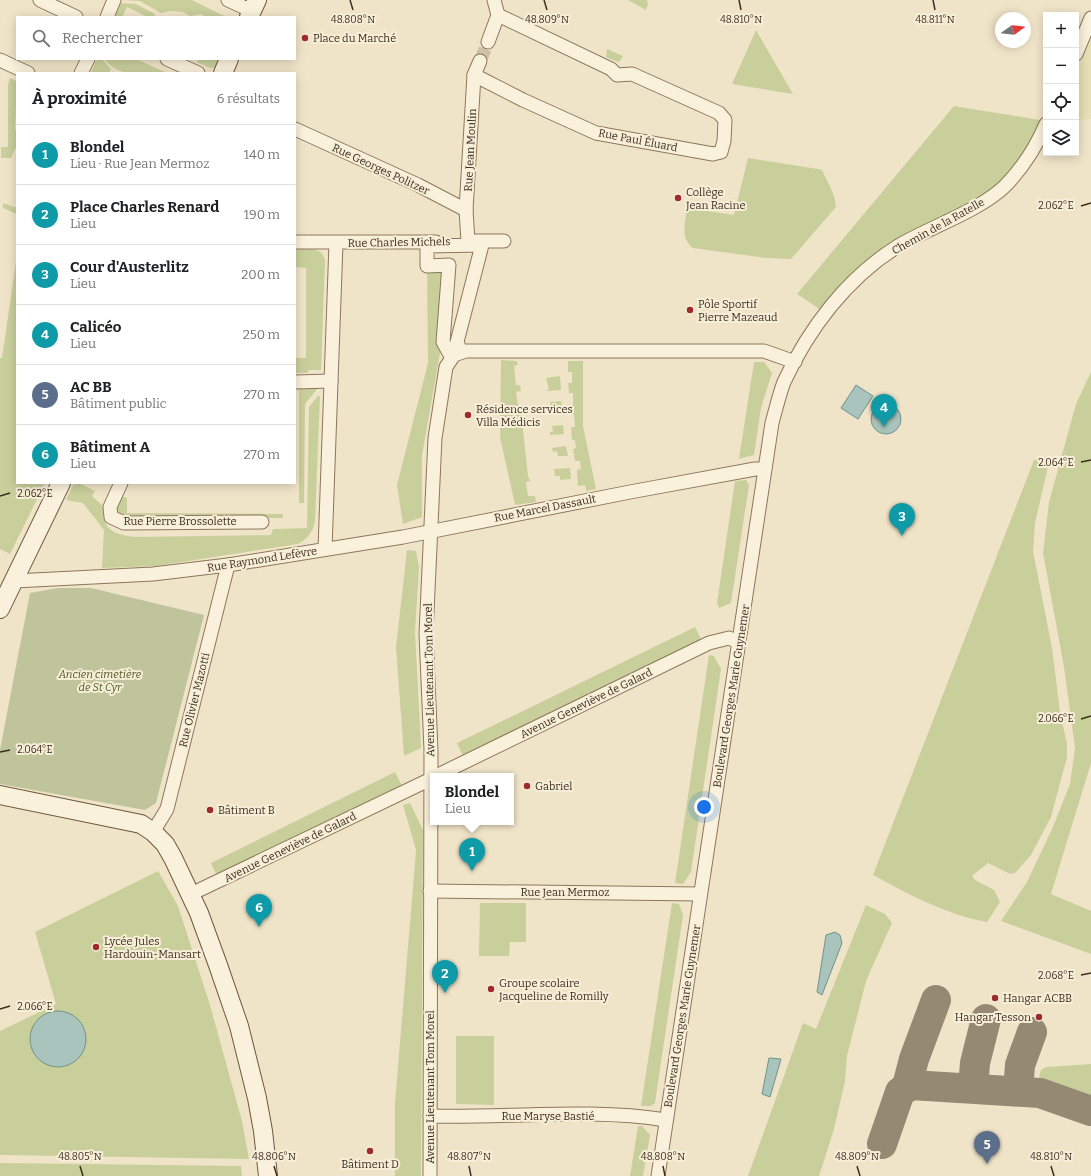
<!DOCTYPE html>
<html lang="fr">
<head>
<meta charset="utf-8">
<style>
  :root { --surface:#fff; --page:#f2f2f2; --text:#202124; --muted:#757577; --line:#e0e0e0; --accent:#7c3aed }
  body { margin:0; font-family:Bitter,serif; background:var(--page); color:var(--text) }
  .controls { position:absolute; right:12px; top:12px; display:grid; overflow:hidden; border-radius:0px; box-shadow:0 2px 10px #0003 }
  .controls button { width:36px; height:36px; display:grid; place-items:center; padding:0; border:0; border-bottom:1px solid var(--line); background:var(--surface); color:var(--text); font:20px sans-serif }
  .compass { position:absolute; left:995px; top:12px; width:36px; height:36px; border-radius:50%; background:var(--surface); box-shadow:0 2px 10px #0003; rotate:75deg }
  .you { position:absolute; left:704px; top:807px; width:14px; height:14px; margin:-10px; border:3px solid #fff; border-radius:50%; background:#1a73e8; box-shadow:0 0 0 6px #1a73e833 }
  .badge { display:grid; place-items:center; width:26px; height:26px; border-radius:50%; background:var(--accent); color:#fff; font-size:13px; font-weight:700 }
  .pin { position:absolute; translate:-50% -33px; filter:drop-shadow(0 1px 2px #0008) }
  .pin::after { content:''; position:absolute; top:21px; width:14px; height:12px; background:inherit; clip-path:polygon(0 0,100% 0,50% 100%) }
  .popup { position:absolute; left:430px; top:773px; width:84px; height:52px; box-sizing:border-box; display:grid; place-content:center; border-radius:0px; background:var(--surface); filter:drop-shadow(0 1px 3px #0005); font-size:13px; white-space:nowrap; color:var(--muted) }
  .popup b { font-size:15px; color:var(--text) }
  .popup::after { content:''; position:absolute; left:50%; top:100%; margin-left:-8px; border:8px solid transparent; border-top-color:var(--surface) }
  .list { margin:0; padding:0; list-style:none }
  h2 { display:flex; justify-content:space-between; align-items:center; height:52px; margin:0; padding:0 16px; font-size:17px }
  h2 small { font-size:13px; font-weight:400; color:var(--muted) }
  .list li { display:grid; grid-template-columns:26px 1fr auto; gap:12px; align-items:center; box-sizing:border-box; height:60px; padding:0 16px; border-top:1px solid var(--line) }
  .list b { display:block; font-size:15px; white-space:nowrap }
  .list p { margin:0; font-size:13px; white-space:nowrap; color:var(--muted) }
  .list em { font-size:13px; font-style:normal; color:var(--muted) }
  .icon { flex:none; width:22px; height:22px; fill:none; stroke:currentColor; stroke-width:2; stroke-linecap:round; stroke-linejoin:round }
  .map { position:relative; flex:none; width:1091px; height:1176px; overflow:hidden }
  .search { position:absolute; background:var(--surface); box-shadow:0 2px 10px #0003; left:16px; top:16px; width:280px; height:44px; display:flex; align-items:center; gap:10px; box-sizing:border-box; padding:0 14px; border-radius:0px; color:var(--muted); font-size:15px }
  .panel { position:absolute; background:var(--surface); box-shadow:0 2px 10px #0003; left:16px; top:72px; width:280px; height:412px; border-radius:0px }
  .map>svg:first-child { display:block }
  .farmland { fill:#e6deb5 }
  .green { fill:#c9cf9b; fill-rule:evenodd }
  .cemetery { fill:#bfc49a }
  .water { fill:#a9c4bc; stroke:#6f938a }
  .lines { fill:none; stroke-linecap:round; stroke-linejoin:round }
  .taxiway { stroke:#968974; stroke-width:30 }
  .street-tunnel { stroke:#ccc0a6; stroke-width:13; stroke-dasharray:13 6; stroke-linecap:butt }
  .street-casing { stroke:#8d765c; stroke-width:15 }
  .secondary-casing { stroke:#6f573f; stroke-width:20 }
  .street { stroke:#faf1dc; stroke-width:13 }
  .secondary { stroke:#faf1dc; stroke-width:18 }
  .ticks { fill:none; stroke:#3d2e20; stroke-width:1.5 }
  .poi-dot { fill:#9e2a2b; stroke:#f7eed8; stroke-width:1.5 }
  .labels { text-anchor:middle; stroke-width:4; stroke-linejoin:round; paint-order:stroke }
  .poi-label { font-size:11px; fill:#3d2e20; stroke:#f7eed8; text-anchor:start }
  .street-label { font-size:11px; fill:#3d2e20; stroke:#f7eed8 }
  .park-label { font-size:11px; font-style:italic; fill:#4d5a26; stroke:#f7eed8 }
  .ticks-label { font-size:10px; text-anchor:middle; fill:#3d2e20; stroke:#f7eed8; stroke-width:4; stroke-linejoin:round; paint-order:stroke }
</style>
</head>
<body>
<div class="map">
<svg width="1091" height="1176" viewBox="0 0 1091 1176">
  <rect width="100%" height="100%" fill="#f0e4c8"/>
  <polygon class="farmland" points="1091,18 1091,119 1076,120 1076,69"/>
  <g class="green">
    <polygon points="123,0 192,0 226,17 207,17 201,14 190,16 183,12 171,11 161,13 140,1"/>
    <polygon points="628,0 647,0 648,5 646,10"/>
    <polygon points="121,3 136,4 155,14 154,17 148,17 127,7 122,17 115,17"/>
    <polygon points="756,30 793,94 732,84"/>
    <polygon points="607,49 623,56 621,60 618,62 606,57"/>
    <polygon points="97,59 102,59 111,69 109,73 91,73"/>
    <path d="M 105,59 L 136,59 L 167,73 C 146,73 118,79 105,59 Z"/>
    <polygon points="198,59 218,59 215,67 210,68 197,62"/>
    <polygon points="10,78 17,81 15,130 17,131 17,145 11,158 1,158 1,147 8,147 8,85"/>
    <polygon points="954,106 1046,121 1003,187 920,234 821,310 797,294"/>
    <path d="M 748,158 L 818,169 L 822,170 C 827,181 836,196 836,207 L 791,259 L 766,258 L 693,248 C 679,237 686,222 687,208 L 734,215 Z"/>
    <polygon points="3,203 17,208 17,214 3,208"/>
    <path d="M 295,250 C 306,249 322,246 325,260 L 321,370 L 309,370 L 307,373 L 295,373 L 295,358 L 306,358 L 306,268 L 295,267 Z"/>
    <polygon points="17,255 17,483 45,483 10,554 0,549 0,358 2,358"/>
    <polygon points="448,267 442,342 422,455 422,517 403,524 397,485 428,363 427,268"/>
    <polygon points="501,360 517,361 518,365 514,366 516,385 520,385 521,391 516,392 518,406 521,412 528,476 530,481 526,482 528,496 535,496 536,502 515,505 500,437"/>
    <polygon points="568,361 583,361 583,426 596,489 586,491 585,485 578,486 577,470 581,469 580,461 575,461 573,449 576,448 575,440 572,440 571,427 575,427 574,415 570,415 569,405 573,405 573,393 569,393 568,383 572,383 572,372 568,372"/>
    <polygon points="754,362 764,362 772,373 761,408 754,455 739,459"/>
    <polygon points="1091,372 1091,763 1051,894 1091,911 1091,954 1001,921 1027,882 1052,829 1070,784 1075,748 1064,667 1043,553 1049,502 1076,404"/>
    <polygon points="560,376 561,390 546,391 549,389 546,378"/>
    <polygon points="299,387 318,388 305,404 304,503 299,503"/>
    <path d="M 318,396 L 320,396 L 315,521 C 313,532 308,538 298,544 L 156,566 L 102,568 L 104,530 L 83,503 L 66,500 L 74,483 L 79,483 L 95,491 L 92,496 L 103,506 C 101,530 115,535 135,537 L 271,535 L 273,529 L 307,528 L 309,407 Z"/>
    <polygon points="561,401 563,412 548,413 548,411 551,410 550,402"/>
    <polygon points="563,425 564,434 550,435 550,432 553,432 552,426"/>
    <polygon points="566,446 568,456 558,456 557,451 553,452 552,448"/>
    <path d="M 1050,458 L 1035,523 L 1033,551 L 1052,648 L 1060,712 L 1067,744 L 1067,757 L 1051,817 L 1031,855 L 1015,873 L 1010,874 L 988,863 L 972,876 L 975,880 L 994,890 L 1000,902 L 987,922 C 947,915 908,894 873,875 L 1034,460 Z"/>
    <polygon points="570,468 571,479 560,480 560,476 555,476 554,469"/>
    <polygon points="746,480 749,485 731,603 719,608 717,603 735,481"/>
    <polygon points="121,496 127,498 127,513 283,514 283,518 122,518 116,509"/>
    <polygon points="407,550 416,551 419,567 415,632 421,748 404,756 396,647"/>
    <polygon points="695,627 701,639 463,756 457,743"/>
    <polygon points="709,655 714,656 721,669 691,872 683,884 675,883"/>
    <polygon points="395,772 402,786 217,876 211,863"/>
    <polygon points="410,803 423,830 421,1176 395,1176 395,1102 416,850 403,805"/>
    <path d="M 158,871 L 178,906 L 210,1005 L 242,1121 L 249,1159 L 0,1155 L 0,1031 L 56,1004 L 35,932 ZM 30,1034 L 84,1049 C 66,1079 29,1068 30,1034 Z"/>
    <polygon points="480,903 526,903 526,942 510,942 509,956 479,956"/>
    <polygon points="672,903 679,904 683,915 655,1103 651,1106 641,1106"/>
    <polygon points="866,905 885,914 892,923 866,981 847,1056 845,1081 834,1129 819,1176 748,1176 803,1023 816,1029"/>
    <polygon points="456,1036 494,1036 494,1105 456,1104"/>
    <polygon points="1091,1064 1091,1103 1037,1086 1041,1070 1046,1067"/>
    <polygon points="638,1126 642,1126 650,1135 643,1176 630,1176"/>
    <polygon points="0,1163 241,1166 242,1176 0,1176"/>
  </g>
  <polygon class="cemetery" points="58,588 91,588 204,615 156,803 145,810 0,784 0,750 30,593"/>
  <g class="water">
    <polygon points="856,385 873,396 858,419 841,408"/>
    <circle cx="886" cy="419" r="15"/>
    <polygon points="835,932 840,935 842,943 822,995 817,992 826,935"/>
    <circle cx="58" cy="1039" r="28"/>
    <polygon points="769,1058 781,1059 770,1097 762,1094"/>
  </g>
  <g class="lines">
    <g class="taxiway">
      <polyline points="907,1086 914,1059 936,1000"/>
      <polyline points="973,1088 975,1063 986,1019"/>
      <polyline points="1018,1091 1020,1065 1032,1032"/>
      <polyline points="882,1144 900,1092 911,1085 1040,1093 1091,1111"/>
    </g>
    <polyline class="street-tunnel" points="480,61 488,42"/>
    <g class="street-casing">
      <g id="street">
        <polyline points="40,0 76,17"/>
        <polyline points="228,0 252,11"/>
        <polyline points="107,17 114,0"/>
        <polyline points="488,42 498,15 494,0"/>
        <polyline points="1076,54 1091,18"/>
        <polyline points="167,59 198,73"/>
        <polyline points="0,60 28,73"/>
        <polyline points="81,73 88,59"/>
        <polyline points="474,75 523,100 596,133 713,154 721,152 724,141 725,120 719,113 632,74 617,75 611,69 498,15"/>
        <polyline points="295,129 418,185 466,210"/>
        <polyline points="468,241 466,210 474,75 480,61"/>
        <polyline points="474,241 504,241"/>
        <polyline points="295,242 436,242"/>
        <polygon points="482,245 457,342 459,347 449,353 443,342 449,265 427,266 427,246"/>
        <polyline points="295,382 331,381"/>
        <polyline points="121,483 110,507 111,517 124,523 262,522"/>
        <polyline points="325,549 336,243"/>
        <polyline points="14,581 153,574 228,565 403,537 630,492 755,469 765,469"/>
        <polyline points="436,776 709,643 729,638 738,642"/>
        <polyline points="153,832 167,809 228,565"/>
        <polyline points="430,891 700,894"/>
        <polyline points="191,894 433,778"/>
        <path d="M 430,1116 C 507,1118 590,1108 666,1120"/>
        <polyline points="430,1176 431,750 426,634 435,438 446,367 454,355 466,351 764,351 795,362"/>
        <path d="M 658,1176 L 772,423 C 776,409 779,395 784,382 C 809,328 847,278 898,246 C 930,227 977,212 1004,187 C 1022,169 1036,147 1046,124"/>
      </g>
    </g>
    <g class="secondary-casing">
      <g id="secondary">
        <polyline points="249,17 257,0"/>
        <polyline points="223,73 229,59"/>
        <polyline points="0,609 61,483"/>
        <polyline points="0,795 141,824 153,832 165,844 173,858 199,913 218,965 239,1026 257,1098 263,1131 268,1176"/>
      </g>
    </g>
    <use href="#street" class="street"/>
    <use href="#secondary" class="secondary"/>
  </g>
  <path class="ticks" d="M 350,0 L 353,10M 544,0 L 547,10M 739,0 L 741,10M 933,0 L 935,10M 1081,206 L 1091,203M 1081,462 L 1091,460M 0,496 L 10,493M 1081,719 L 1091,716M 0,752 L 10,750M 1081,975 L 1091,973M 0,1009 L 10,1006M 80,1166 L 83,1176M 274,1166 L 277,1176M 469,1166 L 471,1176M 663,1166 L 665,1176M 857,1166 L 860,1176M 1051,1166 L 1054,1176"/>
  <g class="poi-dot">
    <circle cx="305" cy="38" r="4"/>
    <circle cx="678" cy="198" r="4"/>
    <circle cx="690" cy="310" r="4"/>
    <circle cx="468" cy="415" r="4"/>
    <circle cx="527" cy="786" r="4"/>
    <circle cx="210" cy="810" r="4"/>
    <circle cx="96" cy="947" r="4"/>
    <circle cx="491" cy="989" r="4"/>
    <circle cx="995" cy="998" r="4"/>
    <circle cx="1039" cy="1017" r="4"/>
    <circle cx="370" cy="1151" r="4"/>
  </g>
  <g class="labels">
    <g class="poi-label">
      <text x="313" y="42">Place du Marché</text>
      <text x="686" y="196">Collège<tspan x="686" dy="13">Jean Racine</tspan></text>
      <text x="698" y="308">Pôle Sportif<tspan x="698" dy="13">Pierre Mazeaud</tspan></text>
      <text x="476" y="413">Résidence services<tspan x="476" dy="13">Villa Médicis</tspan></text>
      <text x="535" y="790">Gabriel</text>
      <text x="218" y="814">Bâtiment B</text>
      <text x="104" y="945">Lycée Jules<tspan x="104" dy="13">Hardouin-Mansart</tspan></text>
      <text x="499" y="987">Groupe scolaire<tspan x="499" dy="13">Jacqueline de Romilly</tspan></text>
      <text x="1003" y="1002">Hangar ACBB</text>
      <text x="1031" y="1021" text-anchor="end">Hangar Tesson</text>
      <text x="370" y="1168" text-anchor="middle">Bâtiment D</text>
    </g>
    <g class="street-label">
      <text transform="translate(638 140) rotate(11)" y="4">Rue Paul Éluard</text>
      <text transform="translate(470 150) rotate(-87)" y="4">Rue Jean Moulin</text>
      <text transform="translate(381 169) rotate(25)" y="4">Rue Georges Politzer</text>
      <text transform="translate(938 226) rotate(-29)" y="4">Chemin de la Ratelle</text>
      <text transform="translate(399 242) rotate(-1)" y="4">Rue Charles Michels</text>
      <text transform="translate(545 508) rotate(-11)" y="4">Rue Marcel Dassault</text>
      <text x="180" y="525">Rue Pierre Brossolette</text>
      <text transform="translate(262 559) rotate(-9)" y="4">Rue Raymond Lefèvre</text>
      <text transform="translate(429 680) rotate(-91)" y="4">Avenue Lieutenant Tom Morel</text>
      <text transform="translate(731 696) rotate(-81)" y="4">Boulevard Georges Marie Guynemer</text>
      <text transform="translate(194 700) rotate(-76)" y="4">Rue Olivier Mazotti</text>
      <text transform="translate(586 703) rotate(-26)" y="4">Avenue Geneviève de Galard</text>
      <text transform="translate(290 847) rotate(-26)" y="4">Avenue Geneviève de Galard</text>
      <text x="565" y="896">Rue Jean Mermoz</text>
      <text transform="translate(682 1016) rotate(-81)" y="4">Boulevard Georges Marie Guynemer</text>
      <text transform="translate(430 1087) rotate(-90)" y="4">Avenue Lieutenant Tom Morel</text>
      <text x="548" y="1120">Rue Maryse Bastié</text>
    </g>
    <g class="park-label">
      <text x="100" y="678">Ancien cimetière<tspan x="100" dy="13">de St Cyr</tspan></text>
    </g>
  </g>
  <g class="ticks-label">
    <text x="353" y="23">48.808°N</text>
    <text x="547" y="23">48.809°N</text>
    <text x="741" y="23">48.810°N</text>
    <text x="935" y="23">48.811°N</text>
    <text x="1056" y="209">2.062°E</text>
    <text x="1056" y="466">2.064°E</text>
    <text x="35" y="497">2.062°E</text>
    <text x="1056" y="722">2.066°E</text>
    <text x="35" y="753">2.064°E</text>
    <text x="1056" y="979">2.068°E</text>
    <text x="35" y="1010">2.066°E</text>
    <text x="80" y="1160">48.805°N</text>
    <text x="274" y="1160">48.806°N</text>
    <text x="469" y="1160">48.807°N</text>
    <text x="663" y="1160">48.808°N</text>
    <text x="857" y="1160">48.809°N</text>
    <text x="1051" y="1160">48.810°N</text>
  </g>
</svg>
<div class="controls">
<button>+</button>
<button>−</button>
<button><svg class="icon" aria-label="locate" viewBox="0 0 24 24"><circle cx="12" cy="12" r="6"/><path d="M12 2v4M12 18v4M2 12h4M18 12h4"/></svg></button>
<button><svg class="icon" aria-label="layers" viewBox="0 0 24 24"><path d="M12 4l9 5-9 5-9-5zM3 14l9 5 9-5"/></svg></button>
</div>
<svg class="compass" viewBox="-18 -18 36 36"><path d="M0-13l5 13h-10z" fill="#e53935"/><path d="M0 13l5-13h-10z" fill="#757577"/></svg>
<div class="you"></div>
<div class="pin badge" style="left:472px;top:871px;background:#0f9aa8">1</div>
<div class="popup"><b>Blondel</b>Lieu</div>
<div class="pin badge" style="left:445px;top:993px;background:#0f9aa8">2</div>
<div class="pin badge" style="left:902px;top:536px;background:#0f9aa8">3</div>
<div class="pin badge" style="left:884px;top:427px;background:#0f9aa8">4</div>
<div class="pin badge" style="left:987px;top:1164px;background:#5c6f8a">5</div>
<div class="pin badge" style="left:259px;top:927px;background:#0f9aa8">6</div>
<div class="search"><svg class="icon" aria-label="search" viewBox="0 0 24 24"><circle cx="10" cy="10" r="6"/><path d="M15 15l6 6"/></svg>Rechercher</div>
<section class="panel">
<h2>À proximité<small>6 résultats</small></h2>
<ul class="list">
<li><span class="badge" style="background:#0f9aa8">1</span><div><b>Blondel</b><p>Lieu · Rue Jean Mermoz</p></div><em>140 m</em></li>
<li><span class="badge" style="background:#0f9aa8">2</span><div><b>Place Charles Renard</b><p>Lieu</p></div><em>190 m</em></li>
<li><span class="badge" style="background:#0f9aa8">3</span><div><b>Cour d'Austerlitz</b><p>Lieu</p></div><em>200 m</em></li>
<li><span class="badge" style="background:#0f9aa8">4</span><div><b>Calicéo</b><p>Lieu</p></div><em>250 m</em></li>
<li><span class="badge" style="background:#5c6f8a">5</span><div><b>AC BB</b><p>Bâtiment public</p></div><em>270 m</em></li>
<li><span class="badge" style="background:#0f9aa8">6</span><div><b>Bâtiment A</b><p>Lieu</p></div><em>270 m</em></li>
</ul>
</section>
</div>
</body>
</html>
